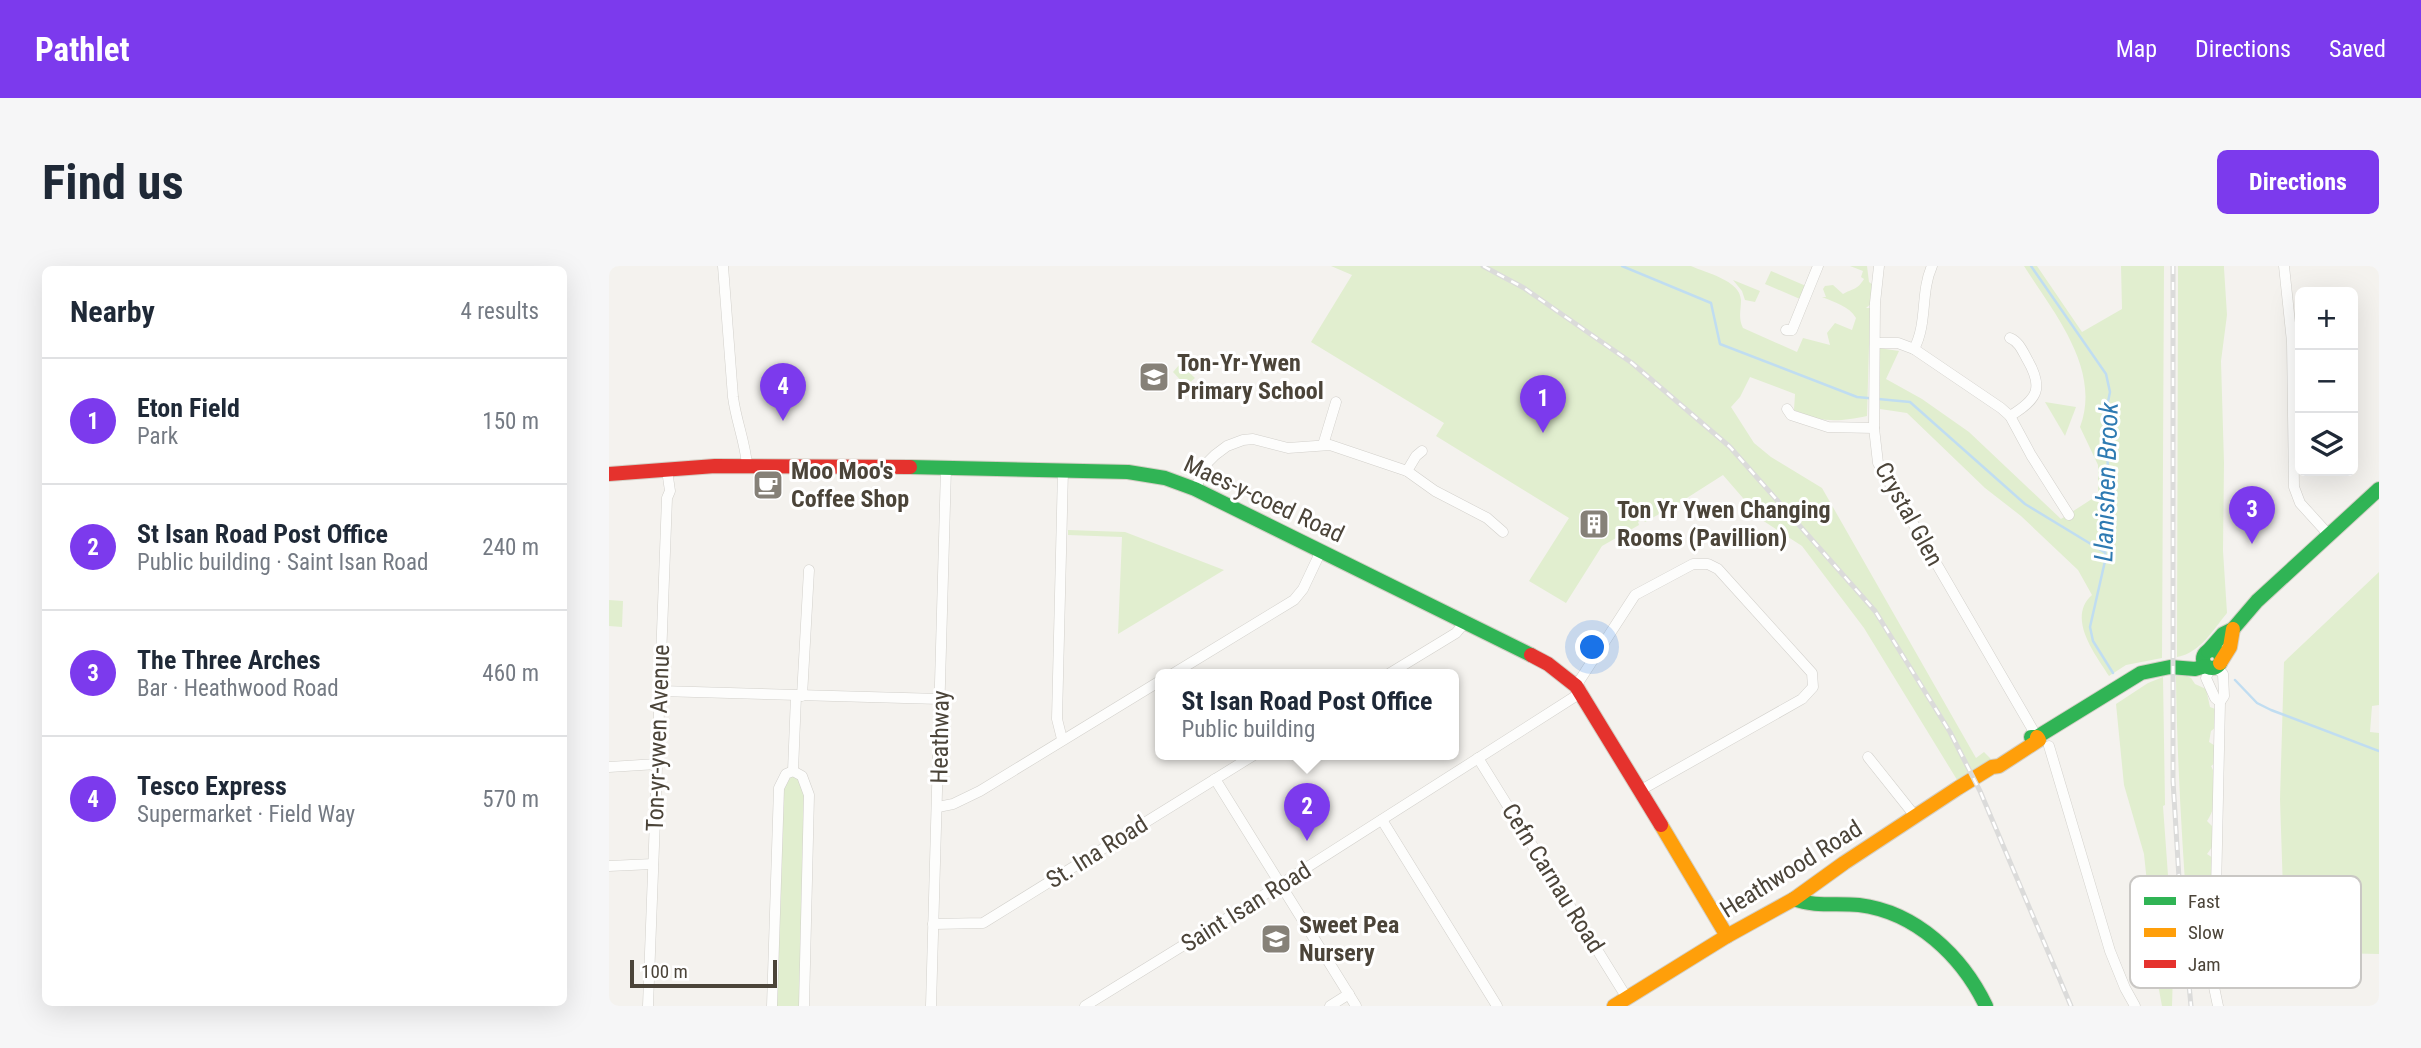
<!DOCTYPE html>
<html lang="en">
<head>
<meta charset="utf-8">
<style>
  :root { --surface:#fff; --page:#f6f6f7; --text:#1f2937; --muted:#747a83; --line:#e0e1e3; --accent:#7c3aed }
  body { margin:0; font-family:"Roboto Condensed",sans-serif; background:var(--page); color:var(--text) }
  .controls { position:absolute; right:21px; top:21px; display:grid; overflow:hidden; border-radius:10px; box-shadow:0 7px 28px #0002 }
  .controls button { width:63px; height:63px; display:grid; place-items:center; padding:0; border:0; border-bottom:2px solid var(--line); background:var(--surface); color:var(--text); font:35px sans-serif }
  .scale { position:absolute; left:21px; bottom:18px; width:147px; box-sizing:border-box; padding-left:7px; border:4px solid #4b4439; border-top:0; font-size:19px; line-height:24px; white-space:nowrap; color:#4b4439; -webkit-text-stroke:5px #fff; paint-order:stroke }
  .you { position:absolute; left:984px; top:382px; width:24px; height:24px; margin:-18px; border:5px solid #fff; border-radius:50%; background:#1a73e8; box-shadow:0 0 0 10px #1a73e833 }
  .badge { display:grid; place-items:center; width:46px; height:46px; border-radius:50%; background:var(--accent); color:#fff; font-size:23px; font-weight:700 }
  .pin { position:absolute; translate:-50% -58px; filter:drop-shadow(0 2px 4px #0008) }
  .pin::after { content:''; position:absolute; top:37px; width:24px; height:21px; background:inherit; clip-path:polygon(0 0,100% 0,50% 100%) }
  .popup { position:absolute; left:546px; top:403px; width:304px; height:91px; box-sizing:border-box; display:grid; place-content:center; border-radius:10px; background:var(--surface); filter:drop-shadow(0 2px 5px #0005); font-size:23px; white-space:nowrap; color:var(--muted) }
  .popup b { font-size:26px; color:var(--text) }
  .popup::after { content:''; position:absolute; left:50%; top:100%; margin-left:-14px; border:14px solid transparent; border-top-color:var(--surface) }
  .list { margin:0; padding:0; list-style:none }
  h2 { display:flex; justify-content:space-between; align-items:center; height:91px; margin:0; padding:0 28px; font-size:30px }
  h2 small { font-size:23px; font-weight:400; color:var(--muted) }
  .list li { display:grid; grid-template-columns:46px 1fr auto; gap:21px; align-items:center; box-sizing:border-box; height:126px; padding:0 28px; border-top:2px solid var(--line) }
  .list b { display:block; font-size:26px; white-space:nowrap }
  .list p { margin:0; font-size:23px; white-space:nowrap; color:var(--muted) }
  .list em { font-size:23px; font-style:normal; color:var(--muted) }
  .icon { flex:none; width:38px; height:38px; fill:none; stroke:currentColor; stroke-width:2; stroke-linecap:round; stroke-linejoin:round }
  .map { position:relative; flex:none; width:1770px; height:740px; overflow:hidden; border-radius:10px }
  header { display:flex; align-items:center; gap:42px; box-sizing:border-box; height:98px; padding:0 35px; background:var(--accent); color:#fff }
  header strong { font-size:33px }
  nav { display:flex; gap:38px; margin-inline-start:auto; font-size:24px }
  .intro { display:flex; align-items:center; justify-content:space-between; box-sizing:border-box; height:168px; padding:0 42px }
  h1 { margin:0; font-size:49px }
  .button { padding:18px 32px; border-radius:10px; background:var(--accent); color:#fff; font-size:24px; font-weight:700 }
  main { display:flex; gap:42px; padding:0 42px }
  aside { flex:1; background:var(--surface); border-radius:10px; box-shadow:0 7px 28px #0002 }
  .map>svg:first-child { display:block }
  .green { fill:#e1eecf }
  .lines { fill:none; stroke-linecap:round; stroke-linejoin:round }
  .stream { stroke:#c0ddf1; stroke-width:2.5 }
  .street-casing { stroke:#d2d0cb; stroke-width:11 }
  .fast-casing { stroke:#d3cfc5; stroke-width:16 }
  .slow-casing { stroke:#d3cfc5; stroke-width:16 }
  .jam-casing { stroke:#d3cfc5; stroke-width:16 }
  .street { stroke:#fdfdfc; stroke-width:10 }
  .fast { stroke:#30b455; stroke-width:14 }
  .slow { stroke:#ff9f0a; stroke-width:14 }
  .jam { stroke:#e5322d; stroke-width:14 }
  .rail-casing { stroke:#dbdbda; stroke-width:5 }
  .rail { stroke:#fff; stroke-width:2.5; stroke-dasharray:8; stroke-linecap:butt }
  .labels { text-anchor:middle; stroke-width:6; stroke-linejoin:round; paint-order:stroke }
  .poi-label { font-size:24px; font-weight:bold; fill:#4b4439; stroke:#fff; text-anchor:start }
  .street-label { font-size:24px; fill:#4b4439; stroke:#fff }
  .water-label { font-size:26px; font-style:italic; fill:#2e7ab2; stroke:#fff }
  .key { fill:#fff; stroke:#c9c7c4; stroke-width:2 }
  .key-label { font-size:19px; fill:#4b4439 }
</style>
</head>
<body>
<header>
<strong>Pathlet</strong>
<nav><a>Map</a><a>Directions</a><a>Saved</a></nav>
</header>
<div class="intro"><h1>Find us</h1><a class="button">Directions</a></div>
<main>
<aside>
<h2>Nearby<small>4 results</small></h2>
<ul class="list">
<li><span class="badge">1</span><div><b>Eton Field</b><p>Park</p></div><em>150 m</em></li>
<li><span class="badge">2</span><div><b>St Isan Road Post Office</b><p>Public building · Saint Isan Road</p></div><em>240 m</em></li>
<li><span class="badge">3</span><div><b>The Three Arches</b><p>Bar · Heathwood Road</p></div><em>460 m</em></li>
<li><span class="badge">4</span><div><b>Tesco Express</b><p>Supermarket · Field Way</p></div><em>570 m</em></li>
</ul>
</aside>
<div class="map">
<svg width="1770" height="740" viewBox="0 0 1770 740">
  <rect width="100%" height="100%" fill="#f4f2ee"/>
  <g class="green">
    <path d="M 722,0 L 1082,0 C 1097,7 1131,14 1132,34 C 1132,44 1129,52 1134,62 L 1188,86 L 1194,72 L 1221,79 L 1218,67 L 1226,57 L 1243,64 L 1247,52 C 1240,40 1225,36 1213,31 L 1217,31 L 1214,23 L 1216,20 L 1224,19 L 1234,28 C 1245,22 1248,24 1255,13 L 1252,11 L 1254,5 L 1241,0 L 1258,0 L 1260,16 L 1264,19 L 1264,36 L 1257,42 L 1262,42 L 1263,75 L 1260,80 L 1258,150 C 1229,156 1213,157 1185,144 L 1186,128 L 1141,111 L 1131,131 L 1122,141 L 1145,177 L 1162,191 L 1213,222 L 1367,492 L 1375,486 L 1382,493 L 1383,499 L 1350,517 L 1255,362 L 1193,280 L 1153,254 L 1114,209 L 1070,237 L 1036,256 L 1034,253 L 1029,256 L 1030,259 L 993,280 L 957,337 L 920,315 L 960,252 L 827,170 L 835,157 L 702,76 L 743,9 Z"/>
    <path d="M 1415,0 L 1428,0 L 1473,66 L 1513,43 L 1512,0 L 1555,0 L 1553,392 L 1517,399 L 1500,410 C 1487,389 1457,352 1483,329 L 1469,304 L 1412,250 L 1376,222 L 1298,147 L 1271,143 L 1270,82 L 1290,85 L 1277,113 L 1313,133 L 1360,166 L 1452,253 L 1489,229 L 1489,199 L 1471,161 C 1493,103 1444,46 1415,0 Z"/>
    <path d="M 1569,0 L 1615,0 L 1615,2 L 1618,49 L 1612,95 L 1615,197 L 1614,285 L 1618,347 C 1604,364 1591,387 1568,391 Z"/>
    <polygon points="1162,5 1197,20 1191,33 1156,18"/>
    <polygon points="1124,14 1151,25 1146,36 1136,34 1133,25"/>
    <polygon points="571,98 586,112 577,120 564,106"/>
    <polygon points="1436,136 1467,141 1456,170"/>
    <polygon points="459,264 516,266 615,304 509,368 513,271 459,269"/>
    <polygon points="1770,306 1770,439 1763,440 1761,466 1770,467 1770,688 1676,686 1671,533 1675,396"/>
    <polygon points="0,334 14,335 13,361 0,360"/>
    <path d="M 1576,409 L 1582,412 L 1586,418 L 1597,423 L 1601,441 L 1609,444 L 1607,461 L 1602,465 L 1600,476 L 1608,481 L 1606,497 L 1602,500 C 1610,513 1608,542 1598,555 L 1607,564 L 1606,577 L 1598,588 L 1604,592 L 1603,644 L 1595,650 L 1595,674 L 1602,679 L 1603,705 L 1596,709 L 1596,714 L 1592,716 L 1592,723 L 1586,723 L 1581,674 L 1584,673 L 1583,659 L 1579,659 C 1573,576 1568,494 1567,410 Z"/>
    <polygon points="1554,411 1556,539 1554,540 1562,651 1557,652 1558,666 1563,666 1564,671 1556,672 1557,678 1561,678 1564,707 1563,740 1553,740 1548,713 1535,588 1515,519 1507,438 1539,417"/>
    <polygon points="180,510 188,510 196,524 192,740 166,740 173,526"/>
  </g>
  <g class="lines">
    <g class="stream">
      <polyline points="1013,0 1102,37 1111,78 1248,131 1301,136 1416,238 1495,286"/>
      <polyline points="1422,0 1497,108 1501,126 1497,146 1499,207 1496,295 1481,361 1484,375 1504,407"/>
      <polyline points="1626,414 1648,437 1662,444 1770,485"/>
    </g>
    <g class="street-casing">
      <g id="street">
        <path d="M 114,0 L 124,131 C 127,155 136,175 138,199"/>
        <polyline points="1270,0 1266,37 1265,162 1269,197 1428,471"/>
        <polyline points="1675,0 1683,76 1685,221 1691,237 1720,269"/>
        <polyline points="1177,64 1183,64 1209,0"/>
        <path d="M 1266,77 L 1289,77 L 1305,83 L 1392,142 L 1401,150 C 1429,133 1435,122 1418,93 C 1413,84 1410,76 1401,72"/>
        <path d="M 1305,83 C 1319,56 1311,27 1323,0"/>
        <polyline points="1178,143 1182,149 1219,161 1265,162"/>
        <polyline points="1401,150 1422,189 1460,249"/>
        <polyline points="714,179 727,136"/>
        <polyline points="798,205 807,190 813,185"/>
        <polyline points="586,223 599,196 606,189 618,180 634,174 644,173 679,182 721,179 798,205 826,225 878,252 894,266"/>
        <polyline points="1607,401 1614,408 1615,430 1611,436 1605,721 1609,740"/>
        <polyline points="1601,402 1597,412 1606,432 1611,436"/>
        <polyline points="562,409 685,334 694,323 712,285"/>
        <polyline points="778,409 847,367 857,355"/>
        <polyline points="967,420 1026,329 1084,298 1099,298 1109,303 1203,407 1204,421 1193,433 1032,524"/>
        <polyline points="51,425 331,433"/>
        <polyline points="193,430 200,304"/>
        <polyline points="453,473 448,453 454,204"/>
        <polyline points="1440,480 1501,685 1516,722 1526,740"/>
        <polyline points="1259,491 1306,550"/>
        <polyline points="869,492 1018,732"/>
        <polyline points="0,501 48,498"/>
        <polyline points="184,505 193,510 200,529 195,740"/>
        <polyline points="606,513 747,740"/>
        <polyline points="329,541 344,538 371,525 551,415"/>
        <polyline points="773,554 888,740"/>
        <polyline points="0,600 44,598"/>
        <polyline points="324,658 374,657 645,489"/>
        <polyline points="39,740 58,232 61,225 58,204"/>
        <polyline points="163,740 170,522 177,508 184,505 187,430"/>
        <polyline points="322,740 337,202"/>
        <polyline points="476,740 617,653 973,426"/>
        <polyline points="721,740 740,728"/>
      </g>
    </g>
    <g class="fast-casing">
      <g id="fast">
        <polyline points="301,201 519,206 556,212 586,223 922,389"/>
        <circle cx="1603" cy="393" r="9"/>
        <polyline points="1599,385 1614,368 1624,363 1648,335 1770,223"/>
        <polyline points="1422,471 1428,471 1532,407 1561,401 1586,403 1597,400"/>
        <path d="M 1185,633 C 1205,641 1228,637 1250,639 C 1307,646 1353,690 1377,740"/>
      </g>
    </g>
    <g class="slow-casing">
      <g id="slow">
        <polyline points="1611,397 1621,381 1624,363"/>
        <polyline points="1052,559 1118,670"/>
        <polyline points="1005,740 1118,670 1185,633 1235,597 1349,522 1383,501 1390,500 1430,474 1428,471"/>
      </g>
    </g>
    <g class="jam-casing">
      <g id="jam">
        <polyline points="0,208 106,200 301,201"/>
        <polyline points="922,389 939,398 967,420 1052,559"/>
      </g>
    </g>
    <use href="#street" class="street"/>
    <use href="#fast" class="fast"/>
    <use href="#slow" class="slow"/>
    <use href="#jam" class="jam"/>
    <g class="rail-casing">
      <g id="rail">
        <polyline points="874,0 915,22 1023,97 1121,181 1266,345 1341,466 1371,525 1462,740"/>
        <polyline points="1564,0 1564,515 1570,612 1582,740"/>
      </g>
    </g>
    <use href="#rail" class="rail"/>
  </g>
  <defs>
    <g id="school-square" transform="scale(1.575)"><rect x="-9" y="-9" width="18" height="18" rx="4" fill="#868178" stroke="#fff"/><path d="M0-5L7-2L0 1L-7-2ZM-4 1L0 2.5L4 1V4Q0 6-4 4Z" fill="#fff"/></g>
    <g id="cafe-square" transform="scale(1.575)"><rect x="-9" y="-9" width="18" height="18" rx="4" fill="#868178" stroke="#fff"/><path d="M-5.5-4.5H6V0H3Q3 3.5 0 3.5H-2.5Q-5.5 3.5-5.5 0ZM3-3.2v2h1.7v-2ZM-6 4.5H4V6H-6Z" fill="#fff"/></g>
    <g id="building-square" transform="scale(1.575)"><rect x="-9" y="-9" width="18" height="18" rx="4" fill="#868178" stroke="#fff"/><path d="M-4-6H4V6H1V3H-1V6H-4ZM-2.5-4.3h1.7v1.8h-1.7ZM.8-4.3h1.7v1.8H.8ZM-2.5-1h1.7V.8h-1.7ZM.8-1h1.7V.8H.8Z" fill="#fff"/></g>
  </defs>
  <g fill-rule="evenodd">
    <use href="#school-square" x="545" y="111"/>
    <use href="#cafe-square" x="159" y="219"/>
    <use href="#building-square" x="985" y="258"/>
    <use href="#school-square" x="667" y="673"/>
  </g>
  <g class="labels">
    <g class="poi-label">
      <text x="568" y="105">Ton-Yr-Ywen<tspan x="568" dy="28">Primary School</tspan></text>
      <text x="182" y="213">Moo Moo's<tspan x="182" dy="28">Coffee Shop</tspan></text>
      <text x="1008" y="252">Ton Yr Ywen Changing<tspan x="1008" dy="28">Rooms (Pavillion)</tspan></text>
      <text x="690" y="667">Sweet Pea<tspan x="690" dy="28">Nursery</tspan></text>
    </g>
    <g class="street-label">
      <text transform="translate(655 233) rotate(25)" y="8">Maes-y-coed Road</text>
      <text transform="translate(1300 248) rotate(61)" y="8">Crystal Glen</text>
      <text transform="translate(331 471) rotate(-89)" y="8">Heathway</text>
      <text transform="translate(49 472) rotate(-88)" y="8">Ton-yr-ywen Avenue</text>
      <text transform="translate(488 586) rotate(-32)" y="8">St. Ina Road</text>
      <text transform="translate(1182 603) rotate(-32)" y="8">Heathwood Road</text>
      <text transform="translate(944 612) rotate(58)" y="8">Cefn Carnau Road</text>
      <text transform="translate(637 641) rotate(-32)" y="8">Saint Isan Road</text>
    </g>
    <g class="water-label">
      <text transform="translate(1497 216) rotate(-88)" y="9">Llanishen Brook</text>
    </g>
  </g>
  <rect x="1521" y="610" width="231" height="112" rx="10" class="key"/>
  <rect x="1535" y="631" width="32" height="8" fill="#30b455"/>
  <rect x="1535" y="662" width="32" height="9" fill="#ff9f0a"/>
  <rect x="1535" y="694" width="32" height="8" fill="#e5322d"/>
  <g class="key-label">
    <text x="1579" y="642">Fast</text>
    <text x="1579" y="673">Slow</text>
    <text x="1579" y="705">Jam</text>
  </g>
</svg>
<div class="controls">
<button>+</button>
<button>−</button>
<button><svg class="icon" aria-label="layers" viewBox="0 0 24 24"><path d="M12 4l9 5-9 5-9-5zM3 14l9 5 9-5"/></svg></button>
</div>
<div class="scale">100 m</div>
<div class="you"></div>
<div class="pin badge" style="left:934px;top:167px">1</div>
<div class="pin badge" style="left:698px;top:575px">2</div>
<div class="popup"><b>St Isan Road Post Office</b>Public building</div>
<div class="pin badge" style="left:1643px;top:278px">3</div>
<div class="pin badge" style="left:174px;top:155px">4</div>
</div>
</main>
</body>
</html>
